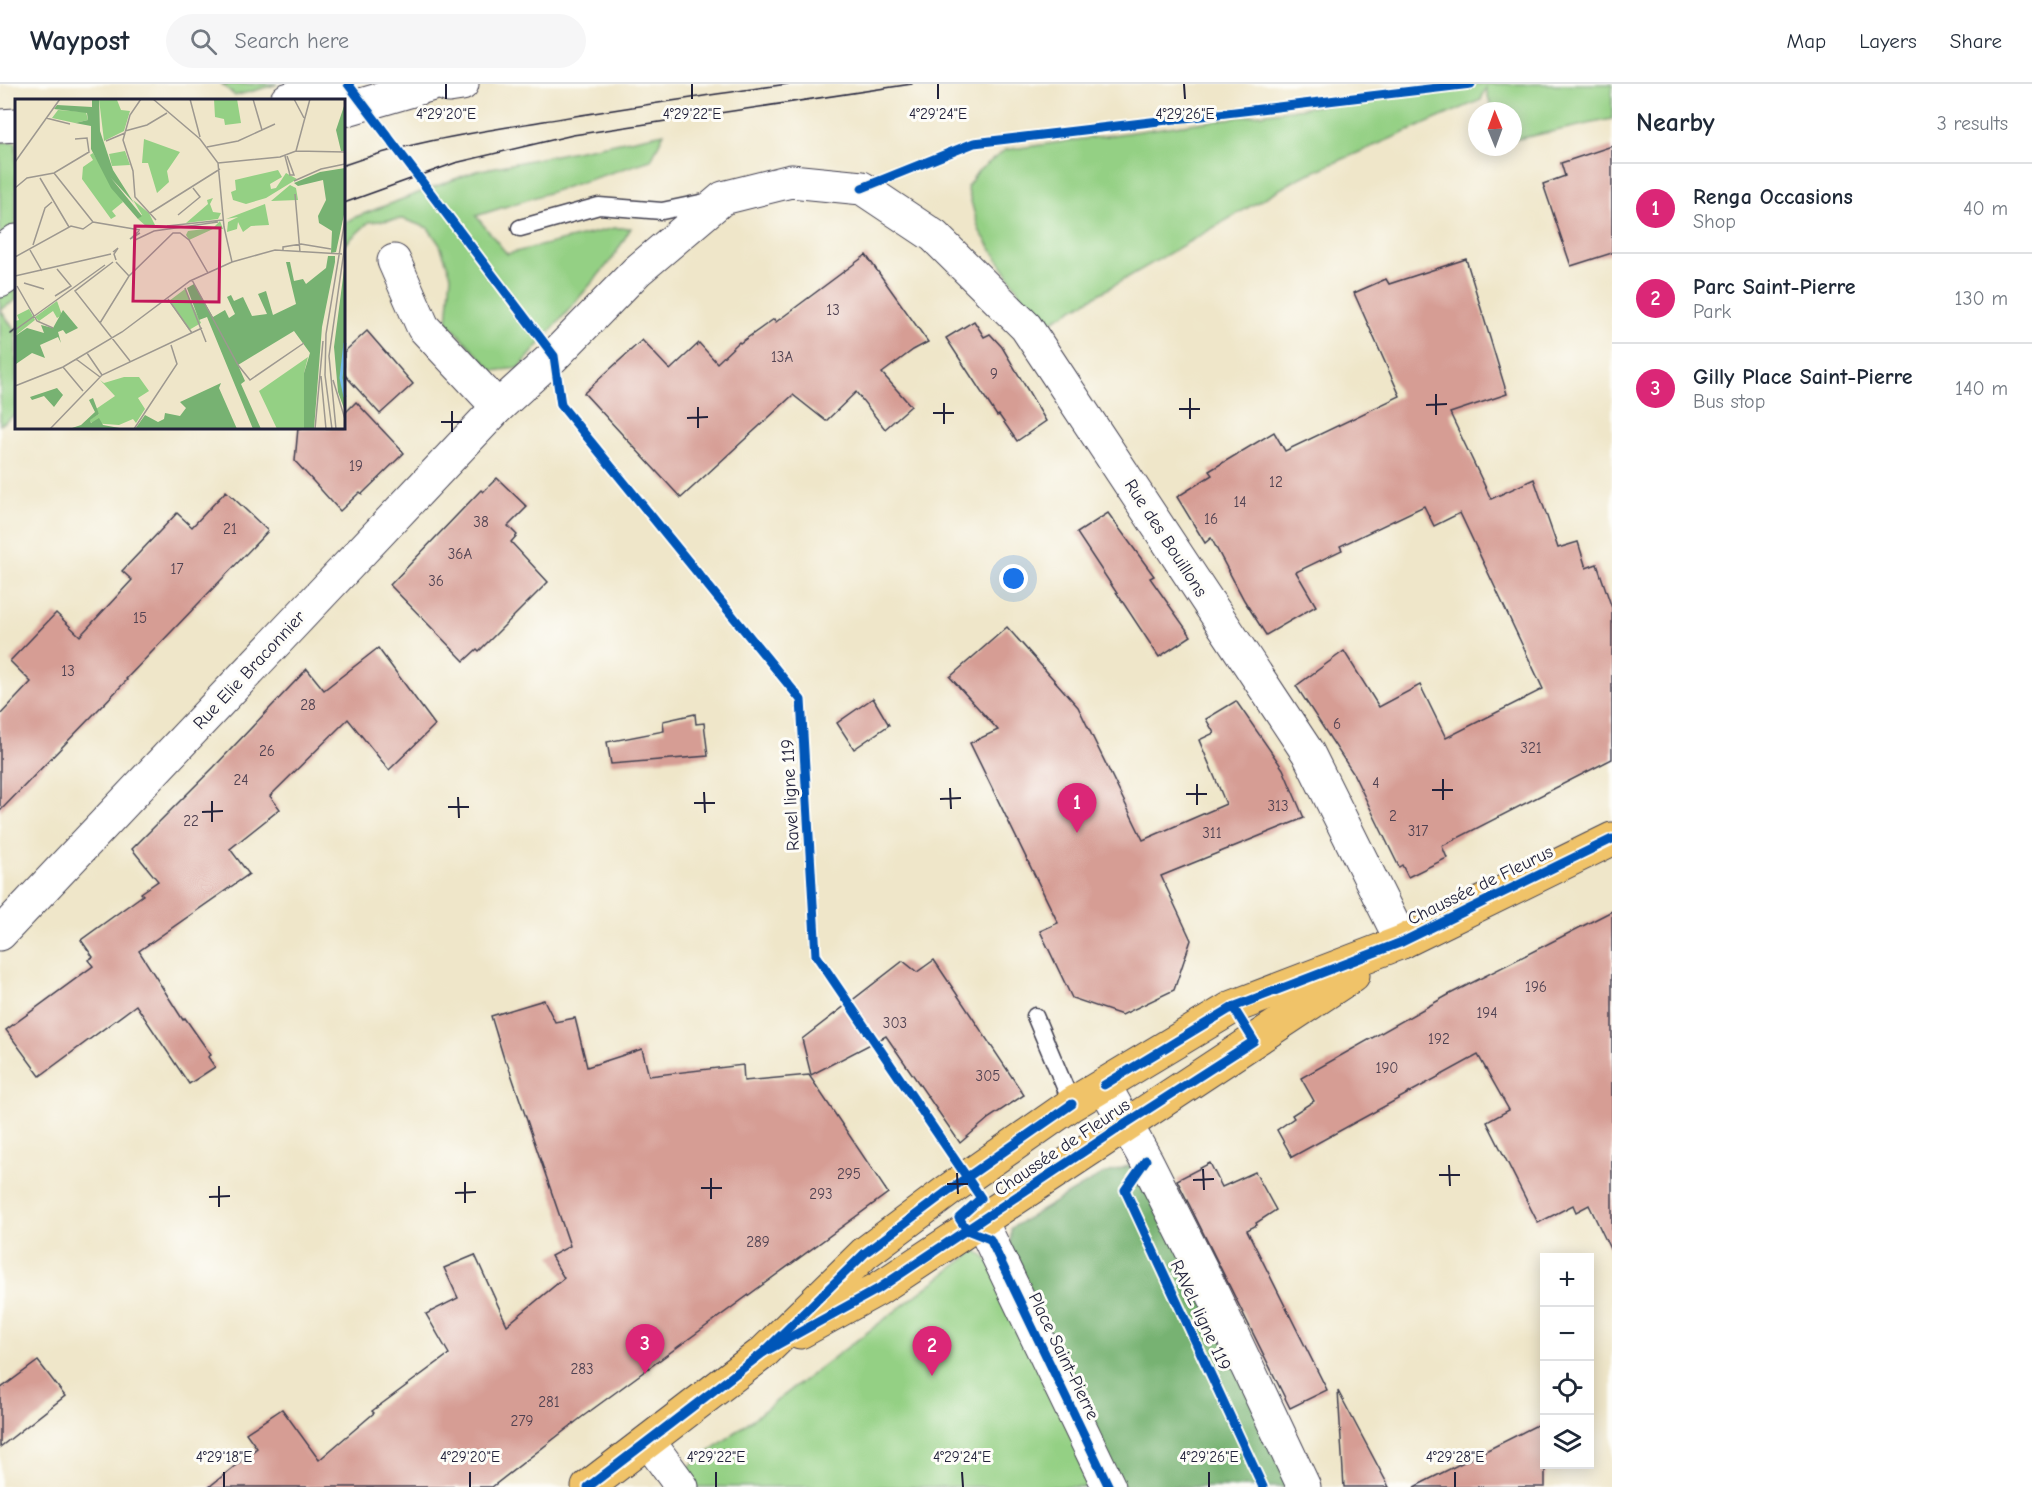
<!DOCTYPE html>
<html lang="en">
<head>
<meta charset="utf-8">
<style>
  :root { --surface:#fff; --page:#f6f6f7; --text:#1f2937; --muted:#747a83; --line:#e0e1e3; --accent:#db2777 }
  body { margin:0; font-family:"Comic Neue",sans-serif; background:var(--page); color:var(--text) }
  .controls { position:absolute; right:18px; bottom:18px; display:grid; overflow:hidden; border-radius:0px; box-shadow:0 3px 15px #0003 }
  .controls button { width:54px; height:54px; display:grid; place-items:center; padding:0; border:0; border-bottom:2px solid var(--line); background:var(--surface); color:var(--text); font:30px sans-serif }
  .compass { position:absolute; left:1468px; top:18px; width:54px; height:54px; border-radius:50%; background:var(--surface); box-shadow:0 3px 15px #0003; rotate:359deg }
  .you { position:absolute; left:1014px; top:495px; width:21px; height:21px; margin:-15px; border:4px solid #fff; border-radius:50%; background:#1a73e8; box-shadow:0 0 0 9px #1a73e833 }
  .badge { display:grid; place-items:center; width:39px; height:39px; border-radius:50%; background:var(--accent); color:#fff; font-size:20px; font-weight:700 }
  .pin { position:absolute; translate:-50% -50px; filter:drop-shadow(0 2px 3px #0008) }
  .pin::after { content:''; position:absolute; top:32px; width:21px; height:18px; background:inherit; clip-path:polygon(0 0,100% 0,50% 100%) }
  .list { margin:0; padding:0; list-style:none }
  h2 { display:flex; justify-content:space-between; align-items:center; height:78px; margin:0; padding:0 24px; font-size:26px }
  h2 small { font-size:20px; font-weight:400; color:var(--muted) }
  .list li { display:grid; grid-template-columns:39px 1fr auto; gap:18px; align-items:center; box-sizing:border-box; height:90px; padding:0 24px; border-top:2px solid var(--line) }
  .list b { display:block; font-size:22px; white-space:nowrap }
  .list p { margin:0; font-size:20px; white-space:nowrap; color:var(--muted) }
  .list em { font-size:20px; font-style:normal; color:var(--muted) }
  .icon { flex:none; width:33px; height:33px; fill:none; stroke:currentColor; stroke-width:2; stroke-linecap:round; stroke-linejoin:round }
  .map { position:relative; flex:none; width:1612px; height:1403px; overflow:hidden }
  header { display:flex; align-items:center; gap:36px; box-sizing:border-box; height:84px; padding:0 30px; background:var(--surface); border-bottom:2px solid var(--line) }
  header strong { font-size:28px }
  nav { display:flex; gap:33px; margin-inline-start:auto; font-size:21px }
  .search { width:420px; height:54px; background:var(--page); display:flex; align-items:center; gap:15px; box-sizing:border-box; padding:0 21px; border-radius:33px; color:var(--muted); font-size:22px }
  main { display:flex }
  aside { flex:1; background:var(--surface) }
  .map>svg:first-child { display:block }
  .green { fill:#94d084; stroke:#5b7960; stroke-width:1.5 }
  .forest { fill:#77b272; stroke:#4c6a56; stroke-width:1.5 }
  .building { fill:#d69d94 }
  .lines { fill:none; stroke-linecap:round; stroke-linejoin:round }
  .lane-casing { stroke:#413f50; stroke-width:19 }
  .street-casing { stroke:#413f50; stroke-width:35 }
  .primary-casing { stroke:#413f50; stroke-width:35 }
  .lane { stroke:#fff; stroke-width:16 }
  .street { stroke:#fff; stroke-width:33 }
  .primary { stroke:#f0c369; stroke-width:33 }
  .tram { stroke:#22223b; stroke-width:1.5 }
  .cycleway-casing { stroke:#fdfcf7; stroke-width:13 }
  .cycleway { stroke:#0057b8; stroke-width:9 }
  .ticks { fill:none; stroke:#22223b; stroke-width:2 }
  .labels { text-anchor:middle; stroke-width:6; stroke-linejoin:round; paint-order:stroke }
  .number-label { font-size:15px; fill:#4f4151 }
  .street-label { font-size:18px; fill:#22223b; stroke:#fdfcf7 }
  .inset-river { fill:none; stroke:#75baeb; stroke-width:3 }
  .inset-road { fill:none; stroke:#9d9890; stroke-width:1.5 }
  .view { fill:#c2185b; fill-opacity:0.15; stroke:#c2185b; stroke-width:3 }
  .inset-edge { fill:none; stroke:#22223b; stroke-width:3 }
  .ticks-label { font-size:15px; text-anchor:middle; fill:#22223b; stroke:#fdfcf7; stroke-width:6; stroke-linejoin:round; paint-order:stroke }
</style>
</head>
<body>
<header>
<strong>Waypost</strong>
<div class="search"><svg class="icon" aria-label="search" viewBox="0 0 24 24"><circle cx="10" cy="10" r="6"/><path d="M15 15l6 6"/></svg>Search here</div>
<nav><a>Map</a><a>Layers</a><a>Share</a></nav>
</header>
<main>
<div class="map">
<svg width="1612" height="1403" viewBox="0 0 1612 1403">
  <rect width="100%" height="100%" fill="#fdfcf7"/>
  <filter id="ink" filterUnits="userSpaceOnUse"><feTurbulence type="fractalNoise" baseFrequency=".0167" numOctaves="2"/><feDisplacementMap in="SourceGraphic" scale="12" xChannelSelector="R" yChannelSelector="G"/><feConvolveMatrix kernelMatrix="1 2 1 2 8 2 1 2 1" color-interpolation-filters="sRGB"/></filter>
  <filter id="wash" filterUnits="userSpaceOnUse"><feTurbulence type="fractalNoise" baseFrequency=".008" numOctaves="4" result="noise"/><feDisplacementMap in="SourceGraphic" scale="24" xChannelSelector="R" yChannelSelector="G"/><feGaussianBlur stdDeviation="1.35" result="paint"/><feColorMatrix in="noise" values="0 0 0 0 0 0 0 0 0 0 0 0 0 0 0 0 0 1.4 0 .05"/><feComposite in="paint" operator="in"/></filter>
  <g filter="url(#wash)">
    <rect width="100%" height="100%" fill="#efe6c9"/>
    <g class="green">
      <polygon points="222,0 278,0 235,12"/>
      <polygon points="1474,0 1612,0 1612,35 1513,56 1513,27 1492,27 1486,4 1481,16 1299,94 1042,243 979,146 967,103 978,87 1005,66"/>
      <polygon points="664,49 651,76 476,132 507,170 614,144 631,144 613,174 519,284 493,287 447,238 451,191 440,161 428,144 403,135 369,138 344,161 344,139 353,134 476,87"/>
      <polygon points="0,58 16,58 16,151 0,160"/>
      <polygon points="16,199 16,216 0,226 16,247 16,330 0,341 0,212"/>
      <polygon points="976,1166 1009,1194 1109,1403 689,1403 680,1390"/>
    </g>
    <polygon class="forest" points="1146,1076 1295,1403 1102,1403 1009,1194 1011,1144 1101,1091"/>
    <g id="blocks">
      <g class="building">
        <polygon points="1612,62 1612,169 1571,182 1543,100 1565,92 1561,79"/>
        <polygon points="866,171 928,258 913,266 882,289 911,322 885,345 856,308 826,337 793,311 681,414 584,309 642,256 670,286 699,259 717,279 739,258 740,259 774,235 776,238"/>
        <polygon points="1466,175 1507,310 1450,329 1491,415 1534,395 1558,464 1578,458 1586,484 1597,480 1612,524 1612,675 1442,762 1447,774 1408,793 1402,781 1399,783 1353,689 1296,602 1344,567 1379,623 1420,601 1446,654 1543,605 1460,429 1434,442 1424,422 1340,462 1342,466 1296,488 1316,522 1266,551 1244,516 1211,454 1205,459 1177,413 1212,391 1209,387 1274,348 1285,367 1400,312 1354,209 1386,195 1389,200"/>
        <polygon points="974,237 984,253 990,250 1002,263 1046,337 1017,357 999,331 997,332 946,254"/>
        <polygon points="367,247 413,300 380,330 344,290 344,268"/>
        <polygon points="356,318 404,369 362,410 360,408 340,427 295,377 298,344 344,344 344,330"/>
        <polygon points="497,394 527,423 508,442 517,451 511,458 548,498 479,567 477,565 464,577 390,501 481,406 483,408"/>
        <polygon points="226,407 268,447 126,595 127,596 0,727 0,631 31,598 10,577 56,529 80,552 132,496 122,487 177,429 192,443"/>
        <polygon points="1108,429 1154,492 1150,494 1191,552 1159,573 1077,449"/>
        <polygon points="1007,543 1078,623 1143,756 1226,720 1199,656 1214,649 1206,635 1236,617 1283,685 1304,734 1161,792 1191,856 1174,906 1122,931 1072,914 1040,847 1058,839 970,659 998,646 950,593"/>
        <polygon points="378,564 435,641 389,686 348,635 270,712 280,725 230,765 249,790 139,867 183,936 185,934 211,971 208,973 215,983 189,1000 136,921 40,992 6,946 93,882 88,876 93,873 81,856 143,811 141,809 158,797 132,765 214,683 307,585 324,606"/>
        <polygon points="873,614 889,641 854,665 837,639"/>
        <polygon points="695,630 696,640 704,639 708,672 611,680 607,658 664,647 663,637"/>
        <polygon points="1612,827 1612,1169 1589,1121 1576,1128 1573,1121 1538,1139 1487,1038 1509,1026 1478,971 1292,1073 1277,1046 1294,1034 1292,1031 1314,1017 1301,994 1450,910"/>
        <polygon points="934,876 1024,1011 989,1034 960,1059 886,952 811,991 802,955 903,877 917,888"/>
        <polygon points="544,916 555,938 575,934 587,983 642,965 649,992 743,981 744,997 809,991 888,1109 582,1333 492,1403 209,1403 257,1364 246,1349 282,1325 319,1376 374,1329 372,1327 449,1270 426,1230 458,1214 444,1184 475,1171 507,1241 564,1194 551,1172 570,1162 507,978 505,978 491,932"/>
        <polygon points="1210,1079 1222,1103 1255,1088 1276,1126 1256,1139 1257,1141 1247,1146 1327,1306 1290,1324 1177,1096"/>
        <polygon points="38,1277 65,1312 0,1363 0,1305"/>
        <polygon points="1338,1307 1389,1403 1344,1403"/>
        <polygon points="1545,1337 1545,1403 1414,1403"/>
      </g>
    </g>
  </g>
  <g filter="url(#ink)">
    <use href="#blocks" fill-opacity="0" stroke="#413f50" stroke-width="1.5"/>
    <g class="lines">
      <g class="lane-casing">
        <g id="lane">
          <polyline points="520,144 599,122 662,127 710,117"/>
          <polyline points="1035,932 1072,1020"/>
        </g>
      </g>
      <g class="street-casing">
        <g id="street">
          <polyline points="444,0 449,2 462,0"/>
          <polyline points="287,16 336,0"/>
          <polyline points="344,26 433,0"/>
          <polyline points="0,42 16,41"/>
          <polyline points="0,169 16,157"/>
          <polyline points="394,177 423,243 498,323"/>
          <polyline points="0,197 16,187"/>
          <polyline points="0,850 498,323 554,272 637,187 723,114 791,97 862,104 934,152 1026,243 1308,669 1402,858"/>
          <polyline points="1104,1001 1146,1076 1204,1191 1304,1403"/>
          <polyline points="981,1137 1109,1403"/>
          <polyline points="649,1358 682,1403"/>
        </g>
      </g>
      <g class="primary-casing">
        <g id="primary">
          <polyline points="800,1248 878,1205 1353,891"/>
          <polyline points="588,1403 764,1268 865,1169 949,1106 1072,1020 1233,923 1402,858 1612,755"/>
        </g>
      </g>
      <use href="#lane" class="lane"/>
      <use href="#street" class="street"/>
      <use href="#primary" class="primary"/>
      <g class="tram">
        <path d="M 344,81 C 408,58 477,48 544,37 C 626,24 707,11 788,0"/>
        <polyline points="344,119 455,79 573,51 912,0"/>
        <polyline points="11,250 16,246"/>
      </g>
      <g class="cycleway-casing">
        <g id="cycleway">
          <polyline points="348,0 554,272 561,321 801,616 816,871 981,1114 959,1134 967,1146 990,1155 1109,1403"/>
          <polyline points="862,104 974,59 1471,0"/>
          <polyline points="1104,1001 1233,923 1402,858 1612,755"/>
          <polyline points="1146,1076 1125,1106 1263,1403"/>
          <polyline points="764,1268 878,1205 1125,1040 1254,957 1233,923"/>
          <polyline points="588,1403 764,1268 865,1169 949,1106 1072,1020"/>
        </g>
      </g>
      <use href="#cycleway" class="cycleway"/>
    </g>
  </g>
  <path class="ticks" d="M 446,0 L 446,15M 692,0 L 692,15M 938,0 L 938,15M 1184,0 L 1185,15M 1436,310 L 1436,331M 1190,314 L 1190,335M 944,319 L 944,340M 1426,321 L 1447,320M 698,323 L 698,344M 1179,325 L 1200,325M 452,327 L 452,348M 933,329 L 954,329M 687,334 L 708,333M 441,338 L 462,338M 1443,695 L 1443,716M 1197,700 L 1197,721M 950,704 L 951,725M 1432,706 L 1453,706M 704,708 L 705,729M 1186,710 L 1207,710M 458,713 L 459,734M 940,715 L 961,714M 212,717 L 212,738M 694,719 L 715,719M 448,723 L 469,723M 202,728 L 223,727M 1449,1081 L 1450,1102M 1203,1085 L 1204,1106M 957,1089 L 958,1110M 1439,1091 L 1460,1091M 711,1094 L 711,1115M 1193,1096 L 1214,1095M 465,1098 L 465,1119M 947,1100 L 968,1100M 219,1102 L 219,1123M 701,1104 L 722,1104M 455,1109 L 476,1108M 209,1113 L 230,1112M 224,1388 L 224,1403M 470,1388 L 470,1403M 716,1388 L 716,1403M 962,1388 L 963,1403M 1209,1388 L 1209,1403M 1455,1388 L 1455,1403"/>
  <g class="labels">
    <g class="number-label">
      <text x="833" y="231">13</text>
      <text x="782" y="278">13A</text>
      <text x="994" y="295">9</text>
      <text x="356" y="387">19</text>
      <text x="1276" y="403">12</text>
      <text x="1240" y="423">14</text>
      <text x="1211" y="440">16</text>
      <text x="481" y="443">38</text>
      <text x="230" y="450">21</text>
      <text x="460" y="475">36A</text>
      <text x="177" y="490">17</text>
      <text x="436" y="502">36</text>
      <text x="140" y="539">15</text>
      <text x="68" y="592">13</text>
      <text x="308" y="626">28</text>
      <text x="1337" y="645">6</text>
      <text x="1531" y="669">321</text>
      <text x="267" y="672">26</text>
      <text x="241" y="701">24</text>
      <text x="1376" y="704">4</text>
      <text x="1278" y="727">313</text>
      <text x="1393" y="737">2</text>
      <text x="191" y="742">22</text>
      <text x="1418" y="752">317</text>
      <text x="1212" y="754">311</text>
      <text x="1536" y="908">196</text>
      <text x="1487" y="934">194</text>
      <text x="895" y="944">303</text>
      <text x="1439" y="960">192</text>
      <text x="1387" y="989">190</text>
      <text x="988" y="997">305</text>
      <text x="849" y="1095">295</text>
      <text x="821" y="1115">293</text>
      <text x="758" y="1163">289</text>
      <text x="582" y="1290">283</text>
      <text x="549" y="1323">281</text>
      <text x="522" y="1342">279</text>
    </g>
    <g class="street-label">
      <text transform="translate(1166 454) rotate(57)" y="6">Rue des Bouillons</text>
      <text transform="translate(249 586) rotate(-47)" y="6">Rue Elie Braconnier</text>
      <text transform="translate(790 711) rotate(-93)" y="6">Ravel ligne 119</text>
      <text transform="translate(1480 801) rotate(-26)" y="6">Chaussée de Fleurus</text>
      <text transform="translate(1062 1063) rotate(-34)" y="6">Chaussée de Fleurus</text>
      <text transform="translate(1201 1231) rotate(65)" y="6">RAVeL ligne 119</text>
      <text transform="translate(1064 1272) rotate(64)" y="6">Place Saint-Pierre</text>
    </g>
  </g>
  <g transform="translate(15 15)">
    <rect width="330" height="330" fill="#efe6c9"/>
    <path d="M 84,0 L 102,1 L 106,11 L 115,12 L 109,32 L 89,42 ZM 199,0 L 222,0 L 226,24 L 210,26 L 209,20 L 200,18 ZM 43,11 L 71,13 L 73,21 L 60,24 L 37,19 ZM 129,40 L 165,53 L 152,72 L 154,83 L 142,94 L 133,64 L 127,64 ZM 110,52 L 115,66 L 97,67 L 94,55 ZM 78,54 L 108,103 L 97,112 L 101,117 L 96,120 L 67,80 L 68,68 L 78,61 L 75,56 ZM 263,71 L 267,78 L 255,85 L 256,90 L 261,89 L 271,74 L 282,80 L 251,99 L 231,105 L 218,101 L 216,93 L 221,91 L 220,81 ZM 275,86 L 281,89 L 283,101 L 256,102 ZM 198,99 L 195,105 L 198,113 L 206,114 L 203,120 L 171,124 L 193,105 L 192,101 ZM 118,101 L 134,114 L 140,126 L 132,128 L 123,120 L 127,116 ZM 250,105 L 254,126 L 236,127 L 228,133 L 223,123 L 222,130 L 212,133 L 213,123 L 223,118 L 211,120 ZM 205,122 L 208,130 L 198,130 L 174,141 L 171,136 L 173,132 L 198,129 ZM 170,190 L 186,224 L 174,231 L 154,202 ZM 42,202 L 47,216 L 42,219 L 38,212 L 24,222 L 20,218 ZM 14,210 L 20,221 L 0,237 L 0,222 L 4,221 L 2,216 ZM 293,258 L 289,274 L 289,330 L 262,330 L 244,292 ZM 109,278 L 124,278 L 134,292 L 123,299 L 130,310 L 121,324 L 118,320 L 104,326 L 77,324 L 74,321 L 84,315 L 81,310 L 100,297 L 85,281 L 89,284 Z" fill="#94d084"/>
    <path d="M 77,0 L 84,0 L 85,32 L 98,71 L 119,104 L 96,79 L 127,117 L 123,120 L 96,89 L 76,50 L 76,27 L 60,24 L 73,21 L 72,14 L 39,10 L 42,6 L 77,8 ZM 330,4 L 330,52 L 326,52 L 321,31 ZM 330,69 L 330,111 L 321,153 L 316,154 L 317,132 L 304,124 L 303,117 L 311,101 L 308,81 L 283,87 L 279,84 L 305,73 ZM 313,157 L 320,157 L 320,163 L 307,228 L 299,330 L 289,330 L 289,274 L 295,254 L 279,232 L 223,266 L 230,282 L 226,285 L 246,330 L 238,330 L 192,218 L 184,221 L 172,189 L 179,185 L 198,218 L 210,211 L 214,219 L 220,215 L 212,198 L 216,196 L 219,202 L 228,198 L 237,217 L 252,215 L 243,195 L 251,192 L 258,216 L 281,205 L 271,163 L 275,163 L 279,182 L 288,180 L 291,185 L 311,169 ZM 330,163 L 330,312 L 323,293 L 319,248 ZM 48,211 L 63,229 L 51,235 L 48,231 L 43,233 L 46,244 L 43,238 L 25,246 L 30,259 L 17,254 L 1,265 L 0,237 L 12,229 L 29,234 L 26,226 L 38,229 ZM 206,284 L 204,289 L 222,330 L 120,330 L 130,316 L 143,323 L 149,320 L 150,314 L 165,317 L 171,309 L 165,303 ZM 42,289 L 48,296 L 39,308 L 29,297 L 17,301 L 15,298 ZM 78,299 L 84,315 L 75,321 L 76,324 L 84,319 L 88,326 L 110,330 L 54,330 L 66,326 L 80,313 L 74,301 Z" fill="#77b272"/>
    <path class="inset-river" d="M 330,244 L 326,279 L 330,298"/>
    <path class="inset-road" d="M 126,0 L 115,16 L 108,41 L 118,72 L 120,98 L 141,121M 138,0 L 185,40 L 203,64 L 209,128 L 217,163M 175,0 L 185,38M 238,0 L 247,31M 279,0 L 289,19M 31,19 L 55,25M 110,32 L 132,26 L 152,14M 91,42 L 110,34M 192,48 L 223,42 L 260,25M 281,52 L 295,0M 270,57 L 275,76 L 279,76 L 272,57M 0,63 L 45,0M 203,64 L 265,58 L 281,52 L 330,53M 39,74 L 78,123 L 125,131M 25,79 L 54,128M 279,82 L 306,70 L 330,65M 0,89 L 12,79 L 39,74 L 74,53 L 72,39 L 60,40M 280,95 L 285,153M 135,114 L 205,70M 163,116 L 185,98 L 178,89M 152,127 L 208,121M 124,132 L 115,140 L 125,134M 120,141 L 139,132 L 203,123M 18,146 L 30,109 L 37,103M 15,151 L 27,172M 268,151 L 268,148 L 286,145 L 316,150M 98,153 L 103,149 L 99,155 L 101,161M 0,158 L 56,127 L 68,130 L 78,123M 98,163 L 60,192 L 115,262M 101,163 L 114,177M 0,177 L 96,155M 177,181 L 223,266 L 235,281 L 289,244M 9,184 L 29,190M 2,187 L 22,222 L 38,229M 170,189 L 191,243M 40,197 L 56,187 L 42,170M 153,200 L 177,234M 85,224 L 114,177 L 158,134 L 165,134 L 174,141 L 193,174M 0,231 L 90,166M 72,254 L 87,276M 61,260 L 85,278M 48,268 L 68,292M 306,277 L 311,330M 318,281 L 330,320M 0,287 L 48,268 L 107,233 L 175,182 L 217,163 L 260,151 L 327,155M 35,330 L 87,276 L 187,229M 119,330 L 162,265 L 156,246M 300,330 L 308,242M 317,330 L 310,276 L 311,235 L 330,120M 321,330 L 314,257 L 330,145"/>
    <path class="view" d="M 120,127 L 205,129 L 204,203 L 118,202 Z"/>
    <rect width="330" height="330" class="inset-edge"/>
  </g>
  <g class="ticks-label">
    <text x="446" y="35">4°29'20"E</text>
    <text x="692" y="35">4°29'22"E</text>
    <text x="938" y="35">4°29'24"E</text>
    <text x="1185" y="35">4°29'26"E</text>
    <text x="224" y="1378">4°29'18"E</text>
    <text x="470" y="1378">4°29'20"E</text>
    <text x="716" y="1378">4°29'22"E</text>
    <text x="962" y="1378">4°29'24"E</text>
    <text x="1209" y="1378">4°29'26"E</text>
    <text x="1455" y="1378">4°29'28"E</text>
  </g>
</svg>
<div class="controls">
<button>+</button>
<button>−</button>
<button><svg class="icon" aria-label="locate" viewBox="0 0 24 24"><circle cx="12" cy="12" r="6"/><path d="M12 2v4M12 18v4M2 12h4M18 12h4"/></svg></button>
<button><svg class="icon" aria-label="layers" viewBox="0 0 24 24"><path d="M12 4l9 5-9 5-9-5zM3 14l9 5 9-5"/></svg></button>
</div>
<svg class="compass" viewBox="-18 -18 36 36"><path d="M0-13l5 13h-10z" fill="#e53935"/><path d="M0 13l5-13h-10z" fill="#747a83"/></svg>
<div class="you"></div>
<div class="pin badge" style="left:1077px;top:749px">1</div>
<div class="pin badge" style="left:932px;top:1292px">2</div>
<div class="pin badge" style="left:645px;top:1290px">3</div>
</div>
<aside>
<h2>Nearby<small>3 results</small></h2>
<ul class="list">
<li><span class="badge">1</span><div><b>Renga Occasions</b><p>Shop</p></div><em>40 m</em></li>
<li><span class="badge">2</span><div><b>Parc Saint-Pierre</b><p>Park</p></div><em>130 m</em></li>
<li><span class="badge">3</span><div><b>Gilly Place Saint-Pierre</b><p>Bus stop</p></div><em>140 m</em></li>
</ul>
</aside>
</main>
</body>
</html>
